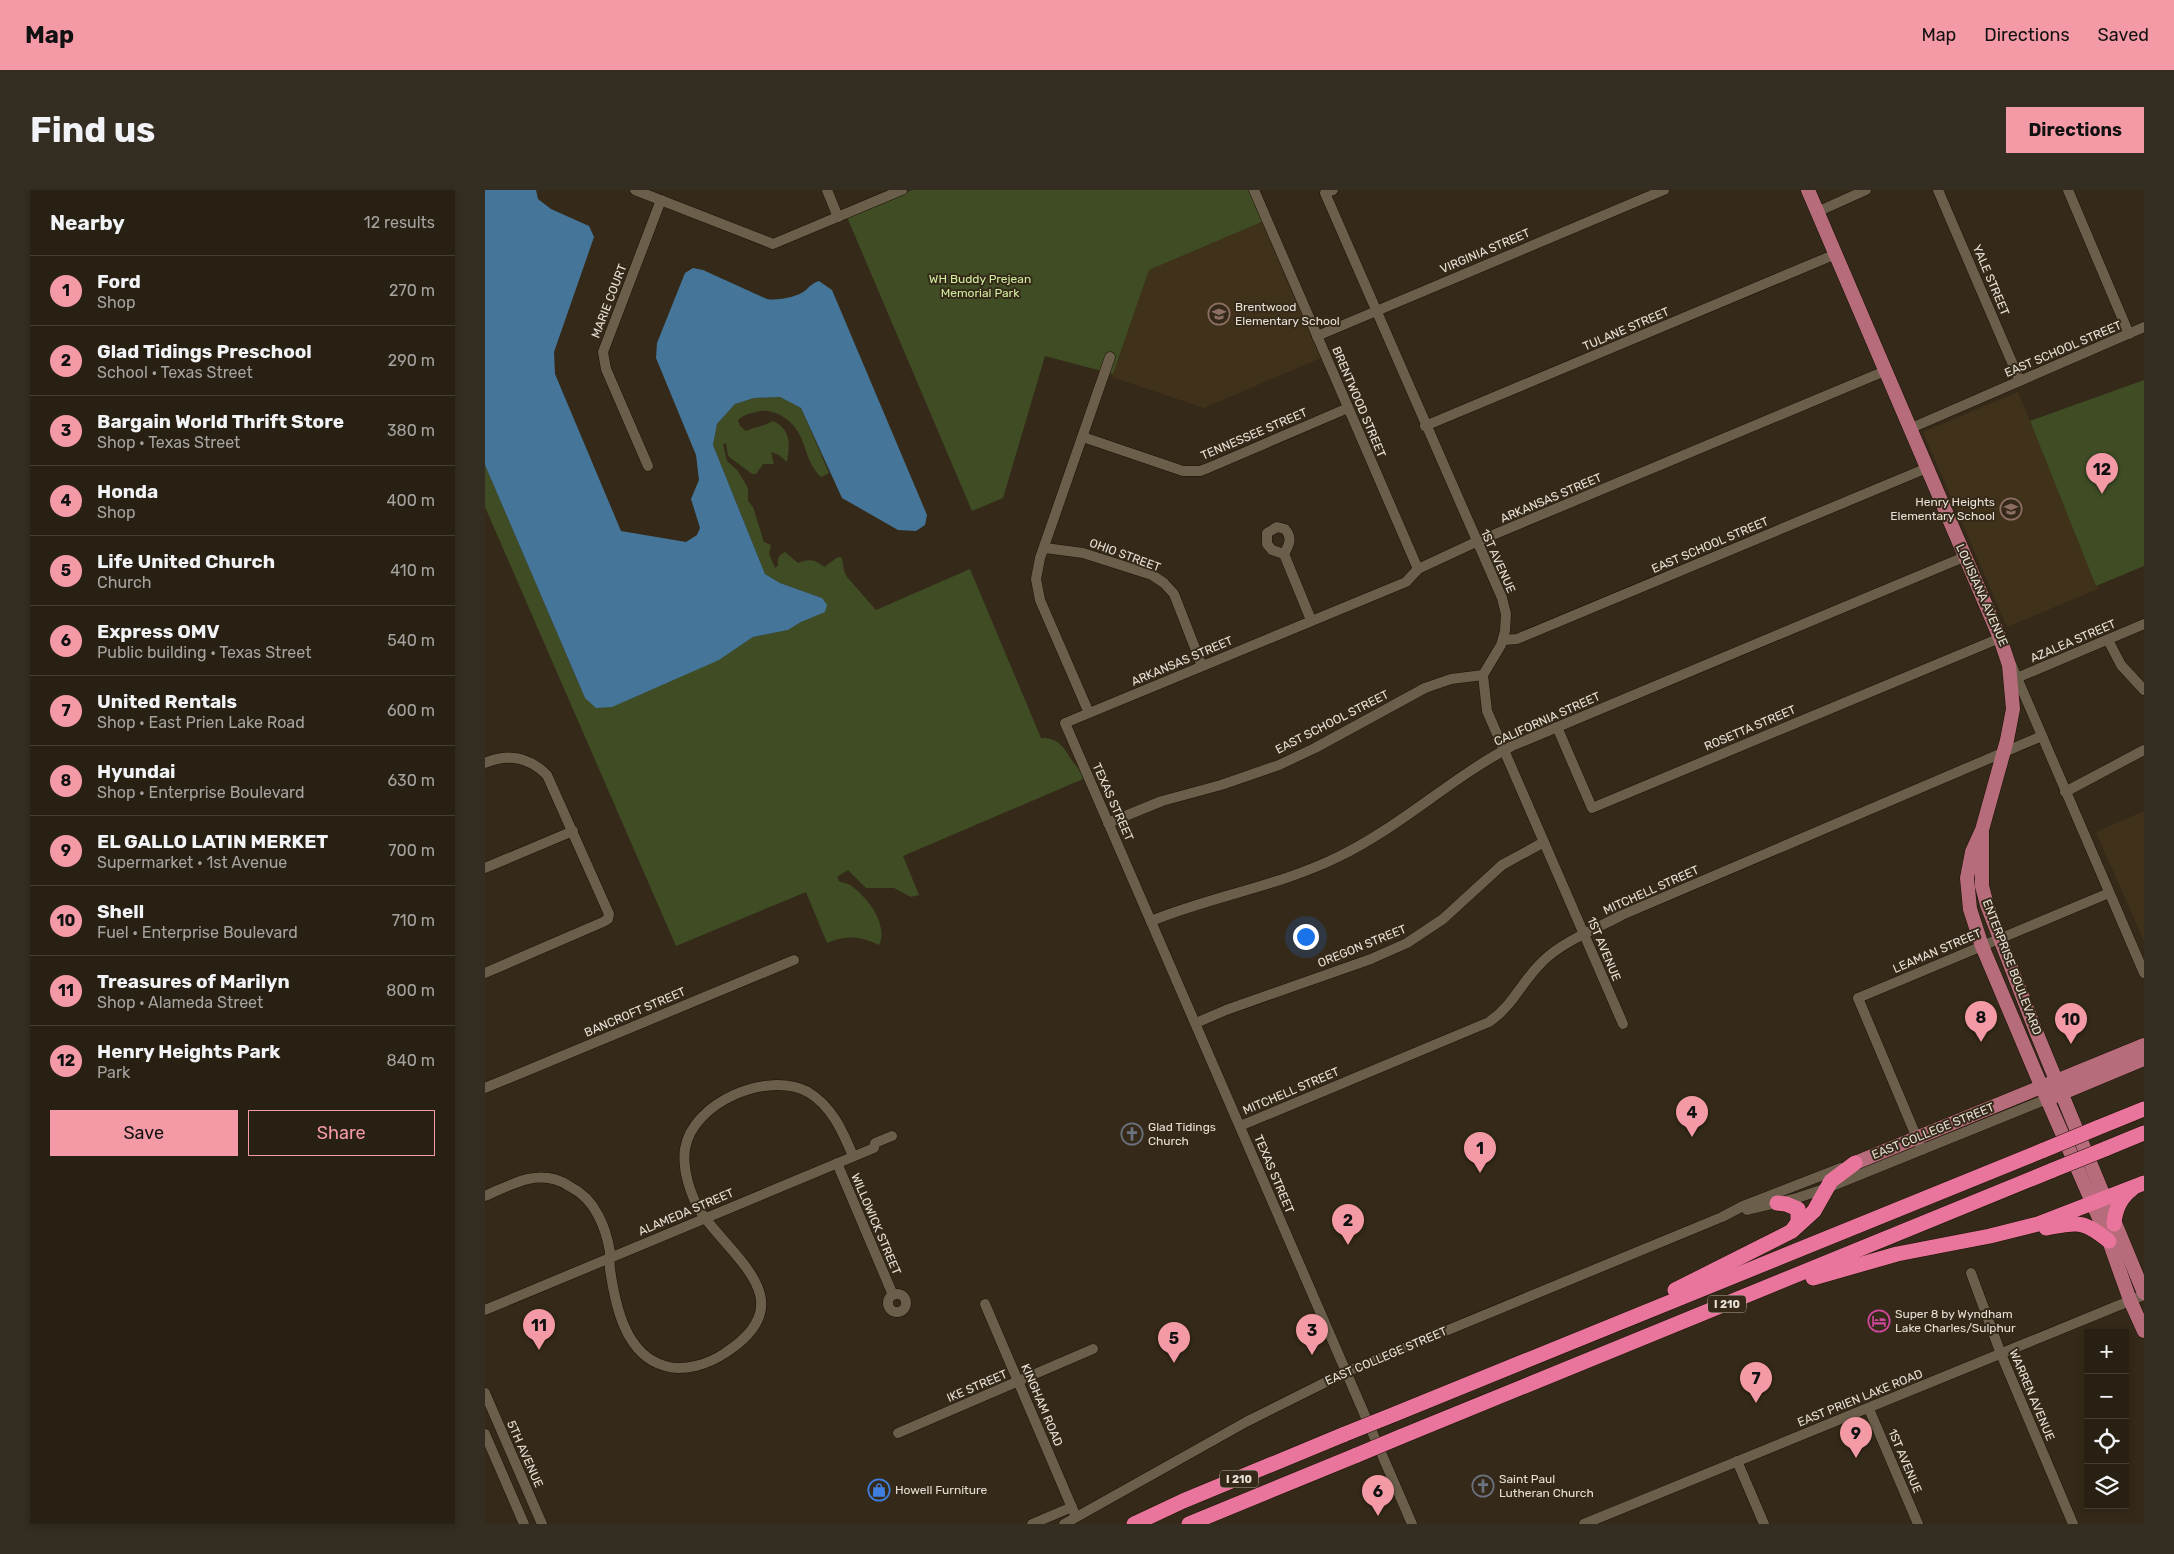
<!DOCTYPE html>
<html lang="en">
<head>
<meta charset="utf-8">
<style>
  :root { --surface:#282013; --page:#342d21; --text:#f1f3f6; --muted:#a5a3a0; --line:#443e33; --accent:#f49aa6 }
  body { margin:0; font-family:Rubik,sans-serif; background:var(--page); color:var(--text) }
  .controls { position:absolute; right:15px; bottom:15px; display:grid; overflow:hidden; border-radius:0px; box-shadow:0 2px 8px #0003 }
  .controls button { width:45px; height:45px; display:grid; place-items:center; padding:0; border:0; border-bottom:1px solid var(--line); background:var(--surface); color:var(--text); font:25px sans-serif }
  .you { position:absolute; left:820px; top:746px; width:18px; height:18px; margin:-12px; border:4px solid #fff; border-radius:50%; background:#1a73e8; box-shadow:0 0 0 8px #1a73e833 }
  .badge { display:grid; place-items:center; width:32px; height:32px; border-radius:50%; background:var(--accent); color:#111; font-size:16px; font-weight:700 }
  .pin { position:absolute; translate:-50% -41px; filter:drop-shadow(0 1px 2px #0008) }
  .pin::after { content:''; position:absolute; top:26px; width:18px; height:15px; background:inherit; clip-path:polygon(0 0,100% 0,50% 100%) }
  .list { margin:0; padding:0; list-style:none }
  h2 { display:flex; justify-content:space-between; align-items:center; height:65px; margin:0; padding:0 20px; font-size:21px }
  h2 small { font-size:16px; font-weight:400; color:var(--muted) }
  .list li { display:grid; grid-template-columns:32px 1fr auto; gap:15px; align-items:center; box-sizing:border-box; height:70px; padding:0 20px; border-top:1px solid var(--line) }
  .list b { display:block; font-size:19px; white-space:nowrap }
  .list p { margin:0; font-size:16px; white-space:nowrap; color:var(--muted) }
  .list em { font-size:16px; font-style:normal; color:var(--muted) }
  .actions { display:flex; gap:10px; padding:15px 20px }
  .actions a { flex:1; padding:11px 0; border:1px solid var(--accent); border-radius:0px; text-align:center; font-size:18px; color:var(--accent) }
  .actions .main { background:var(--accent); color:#111 }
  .icon { flex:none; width:28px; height:28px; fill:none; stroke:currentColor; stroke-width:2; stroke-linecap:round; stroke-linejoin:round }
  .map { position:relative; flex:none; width:1659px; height:1334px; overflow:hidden; border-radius:0px }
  header { display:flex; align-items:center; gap:30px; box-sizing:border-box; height:70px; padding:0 25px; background:var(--accent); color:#111 }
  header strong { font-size:24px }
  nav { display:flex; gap:28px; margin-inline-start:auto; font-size:18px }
  .intro { display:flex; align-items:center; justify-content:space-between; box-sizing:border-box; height:120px; padding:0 30px }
  h1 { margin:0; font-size:35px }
  .button { padding:12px 22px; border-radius:0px; background:var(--accent); color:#111; font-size:18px; font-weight:700 }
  main { display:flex; gap:30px; padding:0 30px }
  aside { flex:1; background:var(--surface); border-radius:0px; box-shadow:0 2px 8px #0003 }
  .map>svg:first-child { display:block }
  .built { fill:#40311a }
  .green { fill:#3f4c24 }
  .water { fill:#457598 }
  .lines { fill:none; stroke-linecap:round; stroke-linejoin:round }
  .minor-casing { stroke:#1c1204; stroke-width:11 }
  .major-casing { stroke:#1c1204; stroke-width:15 }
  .highway-casing { stroke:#1c1204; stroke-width:16 }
  .minor { stroke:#6b5f4c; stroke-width:10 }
  .major { stroke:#b76c7c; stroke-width:14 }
  .highway { stroke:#e9759c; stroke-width:15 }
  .highway-bridge-casing { stroke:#1c1204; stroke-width:16; stroke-linecap:butt }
  .highway-bridge { stroke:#e9759c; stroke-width:15 }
  .labels { text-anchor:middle; stroke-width:4; stroke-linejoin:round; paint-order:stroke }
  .shield { fill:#352a19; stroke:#b2a99d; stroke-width:1 }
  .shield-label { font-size:11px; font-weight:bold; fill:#e7e0d6 }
  .street-label { font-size:12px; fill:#e7e0d6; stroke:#352a19 }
  .park-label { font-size:12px; fill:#d1ec9e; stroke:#352a19 }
  .poi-label { font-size:12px; fill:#e7e0d6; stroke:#352a19; text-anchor:start }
</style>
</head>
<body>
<header>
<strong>Map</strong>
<nav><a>Map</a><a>Directions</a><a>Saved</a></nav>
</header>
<div class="intro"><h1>Find us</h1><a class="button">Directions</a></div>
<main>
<aside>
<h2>Nearby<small>12 results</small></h2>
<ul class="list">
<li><span class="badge">1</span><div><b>Ford</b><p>Shop</p></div><em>270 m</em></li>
<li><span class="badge">2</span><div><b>Glad Tidings Preschool</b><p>School · Texas Street</p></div><em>290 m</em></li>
<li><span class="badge">3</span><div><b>Bargain World Thrift Store</b><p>Shop · Texas Street</p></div><em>380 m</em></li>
<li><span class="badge">4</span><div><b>Honda</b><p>Shop</p></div><em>400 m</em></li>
<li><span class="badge">5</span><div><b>Life United Church</b><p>Church</p></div><em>410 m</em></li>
<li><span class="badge">6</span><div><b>Express OMV</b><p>Public building · Texas Street</p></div><em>540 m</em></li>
<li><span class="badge">7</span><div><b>United Rentals</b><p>Shop · East Prien Lake Road</p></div><em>600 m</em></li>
<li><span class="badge">8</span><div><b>Hyundai</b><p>Shop · Enterprise Boulevard</p></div><em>630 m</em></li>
<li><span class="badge">9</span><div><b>EL GALLO LATIN MERKET</b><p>Supermarket · 1st Avenue</p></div><em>700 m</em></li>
<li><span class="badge">10</span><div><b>Shell</b><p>Fuel · Enterprise Boulevard</p></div><em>710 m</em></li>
<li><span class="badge">11</span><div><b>Treasures of Marilyn</b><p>Shop · Alameda Street</p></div><em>800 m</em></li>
<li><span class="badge">12</span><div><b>Henry Heights Park</b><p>Park</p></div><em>840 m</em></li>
</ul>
<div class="actions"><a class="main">Save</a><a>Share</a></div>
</aside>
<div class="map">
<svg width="1659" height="1334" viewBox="0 0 1659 1334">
  <rect width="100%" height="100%" fill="#352a19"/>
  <g class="built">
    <polygon points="779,31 838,167 719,218 627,187 664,80"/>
    <polygon points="1533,202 1613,399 1522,437 1438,242"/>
    <polygon points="1659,621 1659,751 1611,642"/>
  </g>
  <g class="green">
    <polygon points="427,0 766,0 779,31 664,80 628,184 560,166 518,308 487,321 362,27"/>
    <polygon points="1659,190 1659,376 1611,396 1545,231"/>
    <path d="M 295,207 L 316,218 L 344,283 L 336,287 C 320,270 323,259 313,242 C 306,229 289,219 275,221 C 266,223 260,224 253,230 L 255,236 L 261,241 C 270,237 279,236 288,231 C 306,239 305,254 302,272 L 294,265 L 286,262 L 289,274 L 278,274 L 271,284 L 267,284 L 243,266 L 241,253 L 238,254 L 242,271 L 253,281 L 263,298 L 263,311 L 268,317 L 277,346 L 279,352 L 286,355 L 284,364 L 290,378 L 293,375 C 292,368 294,365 300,362 L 313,373 C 324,369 329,369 339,377 L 353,367 L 357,368 L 359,381 L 362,387 L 391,420 L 485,379 L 556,548 C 572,547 579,557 586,569 C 591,576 596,581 598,589 L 418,666 L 434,705 L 426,707 L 409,698 L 381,698 L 363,680 L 352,687 L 354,691 C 357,693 361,693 365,695 C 382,706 404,735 394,755 C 375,746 362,745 342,753 L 321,702 L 191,756 L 0,317 L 0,275 L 100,508 L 234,470 L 268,447 L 303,440 L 316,432 L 337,408 L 295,393 L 280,384 L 228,255 L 232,234 L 250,214 L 269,208 Z"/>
  </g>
  <path class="water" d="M 0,0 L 51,0 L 53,9 L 66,19 L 104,36 L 109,47 L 69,162 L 70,184 L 136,341 L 201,352 L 212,345 L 215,338 L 206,309 L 214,290 L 211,265 L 171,168 L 172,153 L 200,83 L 208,78 L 218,80 L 282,109 C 292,111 313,107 321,100 C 326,95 328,93 334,91 L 347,100 L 442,325 L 440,335 L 431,341 L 413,340 L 357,308 L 316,218 L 295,207 L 269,208 L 250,214 L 232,234 L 228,255 L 280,384 L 295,393 L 337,408 L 342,415 L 340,422 L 316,432 L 303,440 L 268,447 L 234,470 L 127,517 L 111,518 L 100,508 L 0,275 Z"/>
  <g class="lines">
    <g class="minor-casing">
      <g id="minor">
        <polyline points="150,0 288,54 417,0"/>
        <polyline points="342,0 353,27"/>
        <polyline points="769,0 933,379"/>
        <polyline points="848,0 840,3 1017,408 1021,424 1020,441 1016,455 998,485 1002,521 1138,834"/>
        <polyline points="1453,0 1535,191"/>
        <polyline points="1583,0 1644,144"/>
        <polyline points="1332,22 1381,0"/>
        <polyline points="832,146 1179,0"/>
        <polyline points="940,236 1351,64"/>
        <polyline points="1424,239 1659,137"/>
        <polyline points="598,247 698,281 715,281 723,278 863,218"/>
        <polyline points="163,276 121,179 118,162 176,10"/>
        <path d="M 792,337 L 800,339 C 808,348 804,355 799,364 L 787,360 L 782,354 L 782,343 Z"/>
        <polyline points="560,358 598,363 667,385 679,393 689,404 717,476"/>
        <polyline points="799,364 826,430"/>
        <polyline points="1018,450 1032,449 1442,278"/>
        <polyline points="1623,450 1636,475 1659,500"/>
        <polyline points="1527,476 1659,783"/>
        <polyline points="1527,490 1659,434"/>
        <polyline points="604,523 555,410 551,389 555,368 625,167"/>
        <polyline points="1072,537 1107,618 1515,448 1517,453"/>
        <path d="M 0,573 C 23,563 44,567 62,585 L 124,724 L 123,729 L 118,732 L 0,783"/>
        <polyline points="1580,602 1659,560"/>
        <polyline points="623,633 677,611 736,595 794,575 830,558 940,498 966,489 998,485"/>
        <polyline points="0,678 88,641"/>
        <path d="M 666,731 C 727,706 794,696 853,667 C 915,637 966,588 1027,556 L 1479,367"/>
        <polyline points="711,833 741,820 886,769 922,753 958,729 1017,675 1059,652"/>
        <polyline points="0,898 309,770"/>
        <path d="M 755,936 L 1004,832 C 1028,816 1037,791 1057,772 C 1078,751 1111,739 1137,725 L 1557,546"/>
        <polyline points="1437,960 1373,808 1624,703"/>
        <polyline points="352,973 408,1105"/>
        <path d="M 0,1006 C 14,1000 29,992 43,989 C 57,986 72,988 84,996 C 96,1002 107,1013 113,1025 C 119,1036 123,1050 125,1062 C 125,1067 124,1073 125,1079 C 130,1114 140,1165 180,1176 C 199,1182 224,1174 240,1163 C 318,1113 251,1071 217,1024 C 206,1007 197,980 200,959 C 207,913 282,880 323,902 C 347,916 358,942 368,966"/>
        <polyline points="1262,1020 1312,1008 1342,998 1562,909"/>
        <polyline points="1486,1083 1516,1164 1588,1334"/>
        <circle cx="412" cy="1113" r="9"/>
        <polyline points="500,1114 591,1327"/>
        <polyline points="0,1120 389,958 390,953 407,946"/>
        <polyline points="0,1203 57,1334"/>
        <polyline points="1384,1219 1433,1334"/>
        <polyline points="413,1243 608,1159"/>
        <polyline points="0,1244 39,1334"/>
        <polyline points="1252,1271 1279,1334"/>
        <polyline points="547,1334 587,1317"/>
        <polyline points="579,1334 761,1232 861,1182 1237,1027 1258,1016 1356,978"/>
        <polyline points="927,1334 580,533 921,392 933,379 991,352 1400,181"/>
        <polyline points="1099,1334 1659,1105"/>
      </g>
    </g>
    <g class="major-casing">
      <g id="major">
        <polyline points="1323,0 1515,448 1524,475 1528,519 1522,550 1497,640 1487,662 1482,688 1485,719 1497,756 1552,886 1624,1051 1645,1110 1659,1141"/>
        <polyline points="1497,643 1497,696 1502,715 1552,844 1659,1103"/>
        <polyline points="1570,906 1659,869"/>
        <polyline points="1370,973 1659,855"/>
      </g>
    </g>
    <g class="highway-casing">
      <g id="highway">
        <polyline points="1612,938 1659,919"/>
        <polyline points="1620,959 1659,943"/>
        <polyline points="1292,1013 1301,1014 1313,1019 1313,1032 1308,1039"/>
        <path d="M 1629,1034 C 1630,1019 1635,1008 1647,999"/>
        <path d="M 1561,1038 C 1594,1032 1598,1030 1624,1051"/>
        <polyline points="1328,1088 1412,1064 1505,1046 1553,1034 1659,993"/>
        <polyline points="1190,1100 1307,1041 1329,1021 1346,991 1370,973"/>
        <polyline points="910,1224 1559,960"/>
        <polyline points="915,1247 1568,980"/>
        <polyline points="649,1334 698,1311 860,1244"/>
        <polyline points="704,1334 872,1265"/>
      </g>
    </g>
    <use href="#minor" class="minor"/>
    <use href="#major" class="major"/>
    <use href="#highway" class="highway"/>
    <g class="highway-bridge-casing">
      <g id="highway-bridge">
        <polyline points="1559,960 1612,938"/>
        <polyline points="1568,980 1620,959"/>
        <polyline points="860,1244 910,1224"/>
        <polyline points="872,1265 915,1247"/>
      </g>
    </g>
    <use href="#highway-bridge" class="highway-bridge"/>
  </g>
  <defs>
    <g id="school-ring" transform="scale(1.125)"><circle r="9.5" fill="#352a19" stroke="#8d6e63" stroke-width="1.5"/><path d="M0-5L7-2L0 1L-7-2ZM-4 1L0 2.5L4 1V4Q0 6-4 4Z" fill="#8d6e63"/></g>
    <g id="church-ring" transform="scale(1.125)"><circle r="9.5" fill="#352a19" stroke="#6b7280" stroke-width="1.5"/><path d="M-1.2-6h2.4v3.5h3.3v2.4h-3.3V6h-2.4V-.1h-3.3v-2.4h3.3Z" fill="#6b7280"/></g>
    <g id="hotel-ring" transform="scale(1.125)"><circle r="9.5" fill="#352a19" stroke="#d1479c" stroke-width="1.5"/><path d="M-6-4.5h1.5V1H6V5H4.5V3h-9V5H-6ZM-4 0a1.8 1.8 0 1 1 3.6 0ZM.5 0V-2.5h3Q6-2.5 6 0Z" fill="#d1479c"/></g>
    <g id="shop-ring" transform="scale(1.125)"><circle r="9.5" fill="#352a19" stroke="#3f7fe0" stroke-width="1.5"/><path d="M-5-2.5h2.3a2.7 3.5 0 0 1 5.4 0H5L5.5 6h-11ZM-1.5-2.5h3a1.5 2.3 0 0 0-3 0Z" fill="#3f7fe0"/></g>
  </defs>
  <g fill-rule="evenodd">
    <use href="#school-ring" x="734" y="124"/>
    <use href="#school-ring" x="1526" y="319"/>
    <use href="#church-ring" x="647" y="944"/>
    <use href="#hotel-ring" x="1394" y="1131"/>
    <use href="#church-ring" x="998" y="1296"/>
    <use href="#shop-ring" x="394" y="1300"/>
  </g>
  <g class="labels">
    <g class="shield">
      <rect x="1223" y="1105.5" width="38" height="17" rx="4"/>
      <rect x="735" y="1280.5" width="38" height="17" rx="4"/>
    </g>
    <g class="shield-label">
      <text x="1242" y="1118">I 210</text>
      <text x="754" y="1293">I 210</text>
    </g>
    <g class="street-label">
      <text transform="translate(1000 61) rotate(-23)" y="4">VIRGINIA STREET</text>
      <text transform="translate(1506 90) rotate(67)" y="4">YALE STREET</text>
      <text transform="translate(124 111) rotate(-69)" y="4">MARIE COURT</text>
      <text transform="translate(1141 139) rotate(-23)" y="4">TULANE STREET</text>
      <text transform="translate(1578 159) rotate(-23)" y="4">EAST SCHOOL STREET</text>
      <text transform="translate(874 212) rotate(67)" y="4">BRENTWOOD STREET</text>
      <text transform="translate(769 244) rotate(-23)" y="4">TENNESSEE STREET</text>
      <text transform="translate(1066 308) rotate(-23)" y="4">ARKANSAS STREET</text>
      <text transform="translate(1225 355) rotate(-23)" y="4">EAST SCHOOL STREET</text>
      <text transform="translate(640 365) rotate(20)" y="4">OHIO STREET</text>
      <text transform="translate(1013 371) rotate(66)" y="4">1ST AVENUE</text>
      <text transform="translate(1497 405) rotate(66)" y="4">LOUISIANA AVENUE</text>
      <text transform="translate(1588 451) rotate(-23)" y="4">AZALEA STREET</text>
      <text transform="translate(697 471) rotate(-23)" y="4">ARKANSAS STREET</text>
      <text transform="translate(1062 529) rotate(-24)" y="4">CALIFORNIA STREET</text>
      <text transform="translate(847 532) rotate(-27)" y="4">EAST SCHOOL STREET</text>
      <text transform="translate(1265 538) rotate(-23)" y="4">ROSETTA STREET</text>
      <text transform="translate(628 612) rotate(66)" y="4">TEXAS STREET</text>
      <text transform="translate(1166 700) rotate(-24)" y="4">MITCHELL STREET</text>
      <text transform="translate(877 756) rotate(-22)" y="4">OREGON STREET</text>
      <text transform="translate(1119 759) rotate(67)" y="4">1ST AVENUE</text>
      <text transform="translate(1452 761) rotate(-23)" y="4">LEAMAN STREET</text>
      <text transform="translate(1527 777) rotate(69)" y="4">ENTERPRISE BOULEVARD</text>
      <text transform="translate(150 822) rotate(-23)" y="4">BANCROFT STREET</text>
      <text transform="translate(806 901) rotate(-23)" y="4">MITCHELL STREET</text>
      <text transform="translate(1448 941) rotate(-22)" y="4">EAST COLLEGE STREET</text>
      <text transform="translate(789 984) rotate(67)" y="4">TEXAS STREET</text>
      <text transform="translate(201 1022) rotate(-23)" y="4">ALAMEDA STREET</text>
      <text transform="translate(391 1034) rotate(67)" y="4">WILLOWICK STREET</text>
      <text transform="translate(901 1166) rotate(-23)" y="4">EAST COLLEGE STREET</text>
      <text transform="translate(492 1196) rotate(-23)" y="4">IKE STREET</text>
      <text transform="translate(1547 1205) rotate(67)" y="4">WARREN AVENUE</text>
      <text transform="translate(1375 1208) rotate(-22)" y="4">EAST PRIEN LAKE ROAD</text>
      <text transform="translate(557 1215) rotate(67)" y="4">KINGHAM ROAD</text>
      <text transform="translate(40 1264) rotate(66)" y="4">5TH AVENUE</text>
      <text transform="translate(1420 1271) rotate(67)" y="4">1ST AVENUE</text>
    </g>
    <g class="park-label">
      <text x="495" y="93">WH Buddy Prejean<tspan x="495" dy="14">Memorial Park</tspan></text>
    </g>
    <g class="poi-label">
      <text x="750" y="121">Brentwood<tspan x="750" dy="14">Elementary School</tspan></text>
      <text x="1510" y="316" text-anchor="end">Henry Heights<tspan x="1510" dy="14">Elementary School</tspan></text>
      <text x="663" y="941">Glad Tidings<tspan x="663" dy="14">Church</tspan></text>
      <text x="1410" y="1128">Super 8 by Wyndham<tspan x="1410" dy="14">Lake Charles/Sulphur</tspan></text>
      <text x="1014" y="1293">Saint Paul<tspan x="1014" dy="14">Lutheran Church</tspan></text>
      <text x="410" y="1304">Howell Furniture</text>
    </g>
  </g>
</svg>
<div class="controls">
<button>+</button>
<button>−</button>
<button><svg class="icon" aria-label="locate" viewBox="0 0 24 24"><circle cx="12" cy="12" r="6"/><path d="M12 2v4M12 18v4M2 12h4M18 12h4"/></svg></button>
<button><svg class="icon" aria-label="layers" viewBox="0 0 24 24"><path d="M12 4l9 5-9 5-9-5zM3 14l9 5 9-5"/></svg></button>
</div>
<div class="you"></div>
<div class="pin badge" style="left:995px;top:983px">1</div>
<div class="pin badge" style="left:863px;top:1055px">2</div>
<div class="pin badge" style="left:827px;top:1165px">3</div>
<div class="pin badge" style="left:1207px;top:947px">4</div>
<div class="pin badge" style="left:689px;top:1173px">5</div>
<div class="pin badge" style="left:893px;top:1326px">6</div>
<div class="pin badge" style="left:1271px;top:1213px">7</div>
<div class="pin badge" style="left:1496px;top:852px">8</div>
<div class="pin badge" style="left:1371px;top:1268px">9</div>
<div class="pin badge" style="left:1586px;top:854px">10</div>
<div class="pin badge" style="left:54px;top:1160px">11</div>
<div class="pin badge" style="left:1617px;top:304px">12</div>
</div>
</main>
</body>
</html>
